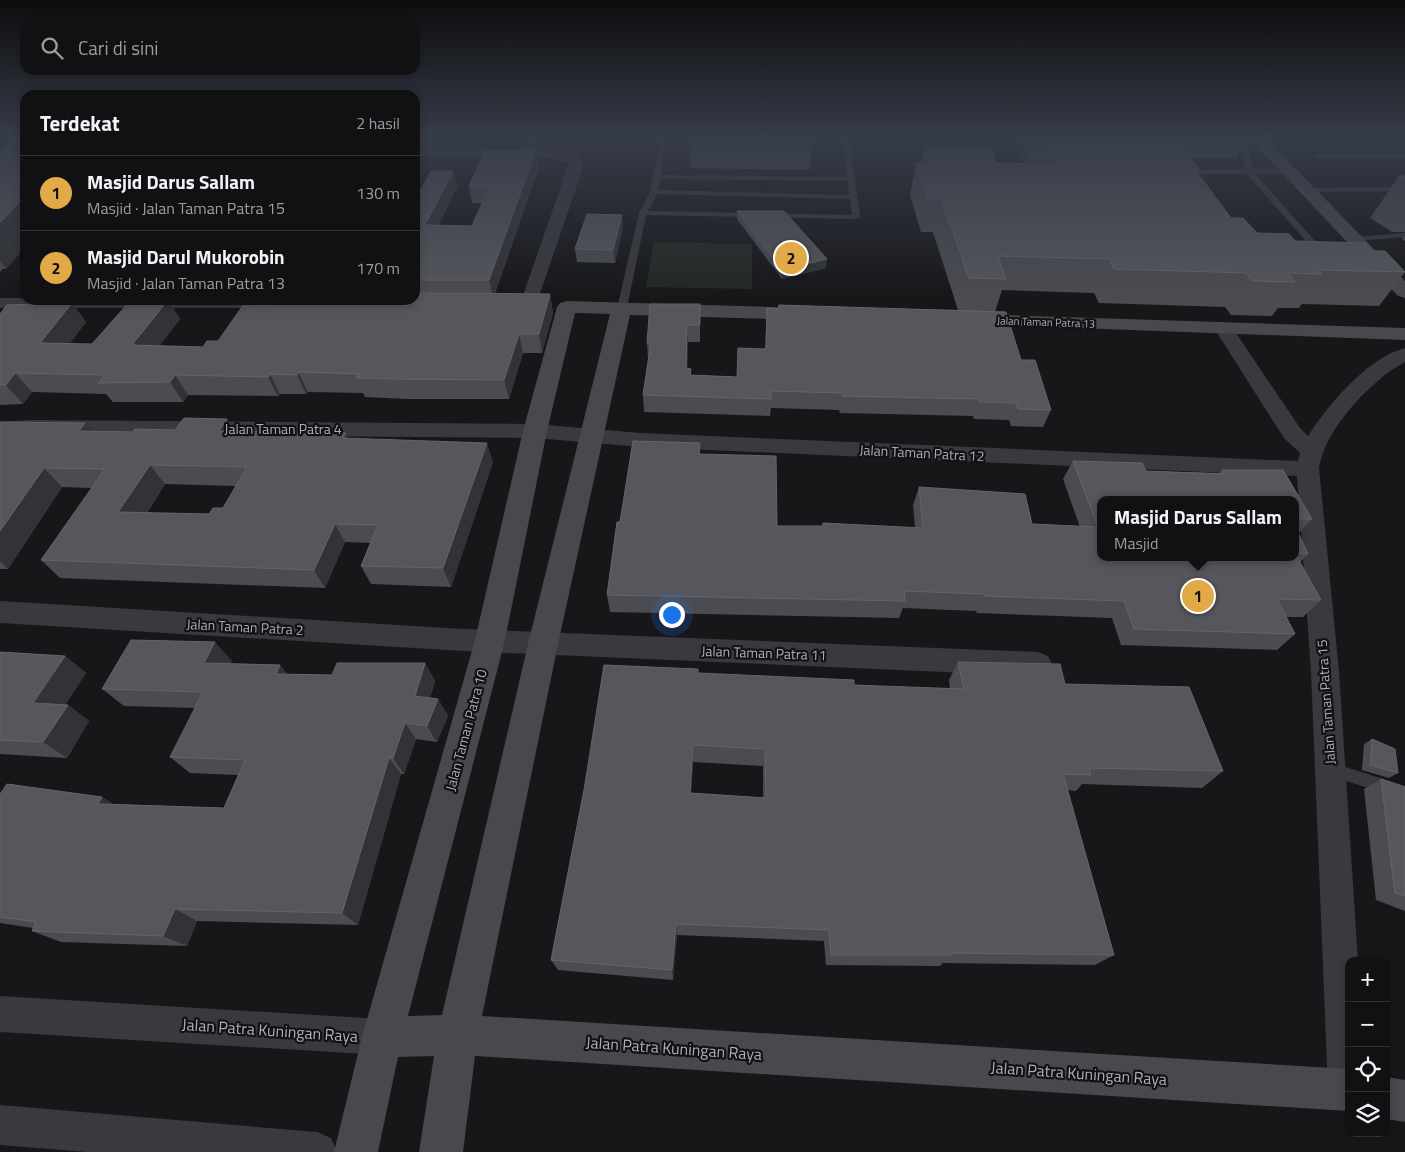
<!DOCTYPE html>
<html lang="id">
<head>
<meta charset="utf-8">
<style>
  :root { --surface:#111113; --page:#1e1f21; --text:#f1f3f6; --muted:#9c9da0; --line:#303133; --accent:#e2aa46 }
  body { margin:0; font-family:"Titillium Web",sans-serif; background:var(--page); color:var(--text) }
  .controls { position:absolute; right:15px; bottom:15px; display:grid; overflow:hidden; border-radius:10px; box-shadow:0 2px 8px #0003 }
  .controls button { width:45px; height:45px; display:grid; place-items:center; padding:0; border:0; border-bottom:1px solid var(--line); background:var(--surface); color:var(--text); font:25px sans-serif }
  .you { position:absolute; left:671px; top:614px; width:18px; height:18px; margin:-12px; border:4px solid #fff; border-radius:50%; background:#1a73e8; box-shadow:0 0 0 8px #1a73e833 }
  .badge { display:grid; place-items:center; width:32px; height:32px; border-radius:50%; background:var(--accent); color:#111; font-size:16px; font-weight:700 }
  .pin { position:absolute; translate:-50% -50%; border:2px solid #fff; box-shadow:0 1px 5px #0006 }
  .popup { position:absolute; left:1097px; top:496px; width:202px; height:65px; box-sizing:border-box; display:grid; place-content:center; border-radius:10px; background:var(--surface); filter:drop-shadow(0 1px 4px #0005); font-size:16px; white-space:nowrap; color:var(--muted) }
  .popup b { font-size:19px; color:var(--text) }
  .popup::after { content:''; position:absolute; left:50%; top:100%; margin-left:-10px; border:10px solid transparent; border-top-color:var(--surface) }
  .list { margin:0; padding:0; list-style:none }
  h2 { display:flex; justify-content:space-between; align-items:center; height:65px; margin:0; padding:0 20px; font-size:21px }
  h2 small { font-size:16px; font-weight:400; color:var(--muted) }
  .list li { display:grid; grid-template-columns:32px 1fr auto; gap:15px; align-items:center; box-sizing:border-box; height:75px; padding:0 20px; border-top:1px solid var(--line) }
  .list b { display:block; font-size:19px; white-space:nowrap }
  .list p { margin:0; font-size:16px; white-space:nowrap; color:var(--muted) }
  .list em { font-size:16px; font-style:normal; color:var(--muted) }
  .icon { flex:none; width:28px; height:28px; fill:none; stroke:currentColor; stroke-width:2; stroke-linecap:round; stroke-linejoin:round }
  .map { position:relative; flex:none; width:1405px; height:1152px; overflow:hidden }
  .search { position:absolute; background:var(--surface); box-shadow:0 2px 8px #0003; left:20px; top:20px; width:400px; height:55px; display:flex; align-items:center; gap:12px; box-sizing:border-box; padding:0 18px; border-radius:15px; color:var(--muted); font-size:19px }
  .panel { position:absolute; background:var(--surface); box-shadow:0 2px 8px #0003; left:20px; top:90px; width:400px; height:215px; border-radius:15px }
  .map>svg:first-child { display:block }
  .green { fill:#222922 }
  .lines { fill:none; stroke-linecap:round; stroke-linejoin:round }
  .lane { fill:#39393e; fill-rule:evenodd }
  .street { fill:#39393e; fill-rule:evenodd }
  .secondary { fill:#47494d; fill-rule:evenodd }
  .wall { fill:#4b4c51; fill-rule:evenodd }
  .shaded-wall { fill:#323336 }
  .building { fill:#56575c; stroke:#63656a; fill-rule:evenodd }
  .labels { text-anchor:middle; stroke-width:4.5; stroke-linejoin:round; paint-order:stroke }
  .far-street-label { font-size:11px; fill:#abafb8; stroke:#121214 }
  .street-label { font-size:14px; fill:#abafb8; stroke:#121214 }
  .near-street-label { font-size:16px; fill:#abafb8; stroke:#121214 }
</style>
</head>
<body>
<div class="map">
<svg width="1405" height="1152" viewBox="0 0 1405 1152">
  <rect width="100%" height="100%" fill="#171719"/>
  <polygon class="green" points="654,242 752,244 752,289 646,287"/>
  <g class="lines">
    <g class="lane">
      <polygon points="25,137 23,139 0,142 0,138"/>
      <polygon points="529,137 535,137 530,153 526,155 522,153"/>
      <path d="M 661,137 L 667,137 L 661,175 L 847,177 L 843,137 L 849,137 L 860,217 L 856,219 L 646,215 L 627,308 L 619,310 L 617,308 L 639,213 L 650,192 ZM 660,179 L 848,181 L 849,195 L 658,190 ZM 657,194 L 850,199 L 852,215 L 648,211 Z"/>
      <polygon points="971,137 977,137 988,164 981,162"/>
      <polygon points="1012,137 1018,137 1038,179 1037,181 1030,179"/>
      <polygon points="1232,137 1239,137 1250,150 1252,169 1291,169 1292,171 1288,173 1255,174 1326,253 1326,257 1320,257 1247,174 1183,174 1179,172 1183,170 1245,169 1243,150"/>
      <rect x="1315" y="154" width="90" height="4"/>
      <polygon points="1405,187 1405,191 1307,192 1303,190 1307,188"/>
      <polygon points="1405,233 1405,237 1354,241 1350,239 1354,237"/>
      <polygon points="1330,762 1405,786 1405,800 1325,774 1323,769 1325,764"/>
    </g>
    <g class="street">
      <polygon points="415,148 549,150 575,154 581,158 584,165 535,308 523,308 520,304 569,163 549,158 415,156"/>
      <polygon points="0,298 25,298 25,300 314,300 316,303 313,307 307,308 0,308"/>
      <path d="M 1223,322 L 1230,324 L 1300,428 L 1308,436 C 1328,405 1368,357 1405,348 L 1405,362 C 1371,380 1325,429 1319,468 L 1339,671 L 1358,961 L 1349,961 L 1347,1109 L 1334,1103 L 1328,1090 L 1311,671 L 1297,476 L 641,447 L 535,438 L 26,434 L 0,436 L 0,422 L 26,420 L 535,424 L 641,433 L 1298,461 L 1300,453 L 1284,438 L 1214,328 L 1216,324 Z"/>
      <polygon points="0,601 464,629 1038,652 1048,656 1052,664 1048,672 1038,676 464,651 0,623"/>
      <polygon points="0,996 382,1019 395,1024 400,1037 395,1050 382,1055 0,1032"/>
      <polygon points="0,1105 317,1132 331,1138 337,1152 87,1152 0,1145"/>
    </g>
    <g class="secondary">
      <polygon points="1248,137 1265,137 1405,281 1405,298 1398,296"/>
      <path d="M 567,301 L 804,308 L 811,310 L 814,314 L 811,318 L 804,320 L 630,315 L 558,644 L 482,1016 L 1349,1069 L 1349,1111 L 475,1056 L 463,1152 L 419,1152 L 434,1056 L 398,1057 L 378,1152 L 334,1152 L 362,1037 L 475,640 L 523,431 L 557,307 L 560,303 ZM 575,313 L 610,314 L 528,644 L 442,1015 L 408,1016 L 505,640 L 547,431 Z"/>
      <polygon points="972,314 1405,328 1405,340 965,324 962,320 965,316"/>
      <polygon points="1386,1077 1405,1080 1405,1122 1386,1119"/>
    </g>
  </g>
  <g class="wall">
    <polygon points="25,137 25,247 6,269 2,269 0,272 0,153"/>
    <polygon points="687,137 813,137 809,170 690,168 689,138 687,138"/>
    <polygon points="1019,137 1248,137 1237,158 1190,158 1200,170 1198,173 1231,218 1257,233 1295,241 1372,251 1405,272 1379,306 1302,304 1299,308 1278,308 1272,316 1231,315 1225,307 1099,303 1094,293 1002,290 995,312 1021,360 1051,410 1043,427 1011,426 1009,420 974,419 973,416 840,413 839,410 771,408 770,416 644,412 643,395 648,360 647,343 700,304 700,342 688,342 687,368 691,369 691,375 737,377 765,349 767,308 958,310 933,232 921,232 910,195 916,163 921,163 925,146 996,163 1031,163"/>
    <polygon points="536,150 539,167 495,293 550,294 553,313 542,353 523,353 509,399 406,399 365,397 363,393 308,392 306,394 280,394 278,396 188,395 183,402 113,402 106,394 32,392 23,404 0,405 0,314 72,303 86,322 69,344 92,344 168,300 180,319 159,346 203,347 218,341 272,305 343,301 415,300 415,201 453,171 457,187 438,226 472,226 482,203 472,203 469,186"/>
    <polygon points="1399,176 1405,176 1405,232 1392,232 1370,218"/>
    <polygon points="737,211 826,268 782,279 737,219"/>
    <polygon points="622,215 623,228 615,263 577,262 575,249"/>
    <polygon points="1405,235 1405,241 1402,239"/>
    <path d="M 227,419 L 235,431 L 348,439 L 493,462 L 451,587 L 371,584 L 361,566 L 371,543 L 345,542 L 325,588 L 60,578 L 41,560 L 92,488 L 62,487 L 8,569 L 0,569 L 0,422 L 91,431 L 133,432 L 175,430 ZM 165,484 L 236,486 L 223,508 L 209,514 L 147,513 Z"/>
    <path d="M 633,441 L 700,443 L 700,454 L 776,456 L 777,526 L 822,526 L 823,523 L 915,528 L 913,505 L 919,487 L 1025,494 L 1032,524 L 1080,527 L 1063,479 L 1073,461 L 1142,463 L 1146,471 L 1219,473 L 1222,470 L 1283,470 L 1312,519 L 1298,534 L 1308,554 L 1300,562 L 1321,600 L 1303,617 L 1286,617 L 1295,634 L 1277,650 L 1121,645 L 1112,618 L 977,613 L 976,611 L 903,608 L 899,618 L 610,612 L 607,595 L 617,522 L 620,522 ZM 1100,500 L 1296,500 L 1296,557 L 1100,557 Z"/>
    <polygon points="0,652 65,656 86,673 65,705 68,705 89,721 67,758 0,754"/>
    <polygon points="232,661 230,664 280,665 287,674 332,675 425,663 435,681 430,698 438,699 448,716 437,742 416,739 404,774 401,774 358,925 197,921 187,946 61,942 32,931 33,928 0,923 0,794 102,797 113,804 224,808 238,775 190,773 170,757 195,708 124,706 102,689"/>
    <path d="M 958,662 L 1065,684 L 1223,771 L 1202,788 L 1082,784 L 1076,791 L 1068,790 L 1114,955 L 1095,965 L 943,963 L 940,966 L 826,965 L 824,941 L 677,935 L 673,980 L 558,970 L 551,960 L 584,790 L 698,673 L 854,685 L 950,689 L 949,680 ZM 693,762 L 763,766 L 763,798 L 691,793 Z"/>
    <polygon points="1372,739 1398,773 1389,778 1362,770 1364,744"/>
    <polygon points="1381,779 1405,787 1405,911 1376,900 1364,789"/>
  </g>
  <g class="shaded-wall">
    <polygon points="536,150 539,167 493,297 489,280"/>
    <polygon points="453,171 457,187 430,243 425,225"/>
    <polygon points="25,196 25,247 6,269 0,261 0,223"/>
    <polygon points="622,215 623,228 615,263 613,250"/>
    <polygon points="827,259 826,268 782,279 782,270"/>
    <polygon points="550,294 553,313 542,353 539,334"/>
    <polygon points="168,300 180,319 145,365 132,345"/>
    <polygon points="72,303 86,322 56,363 40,343"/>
    <polygon points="687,325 688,342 687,385 686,368"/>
    <polygon points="519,334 523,353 509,399 504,380"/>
    <polygon points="298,372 308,392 306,394 297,375"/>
    <polygon points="15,373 32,392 23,404 6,385"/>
    <polygon points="270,374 280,394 278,396 268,377"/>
    <polygon points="175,375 188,395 183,402 170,382"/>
    <polygon points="227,419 239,438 219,431"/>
    <polygon points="85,423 101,443 79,431"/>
    <polygon points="346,433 355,453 343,438"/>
    <polygon points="487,443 493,462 451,587 443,568"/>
    <polygon points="150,465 165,484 135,531 118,512"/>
    <polygon points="44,468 62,487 8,569 0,561 0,531"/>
    <polygon points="335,524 345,542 325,588 314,570"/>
    <polygon points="215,642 232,661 222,681 204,663"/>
    <polygon points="65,656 86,673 56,719 33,703"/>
    <polygon points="425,663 435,681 425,713 415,696"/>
    <polygon points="280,665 294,683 276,674"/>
    <polygon points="438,699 448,716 437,742 427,726"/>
    <polygon points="68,705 89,721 67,758 43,742"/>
    <polygon points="405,723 416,739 404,774 393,758"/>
    <polygon points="693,745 693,762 690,808 690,793"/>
    <polygon points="389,758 401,774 358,925 342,913"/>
    <polygon points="102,797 125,812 98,804"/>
    <polygon points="175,909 197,921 187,946 163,936"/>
    <polygon points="676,924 677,935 673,980 672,970"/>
  </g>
  <g class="building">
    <polygon points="15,137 25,137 25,196 0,223 0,153"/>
    <polygon points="1044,137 1173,137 1200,170 1195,170 1231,218 1243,218 1257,233 1289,234 1295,241 1365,243 1372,251 1385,251 1405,272 1319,270 1322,274 1288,273 1295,282 1252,281 1246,273 1114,269 1109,259 998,256 1006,279 969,278 941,199 929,199 916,163 930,163 925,146 991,147 996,163 1058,164"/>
    <polygon points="486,150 536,150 489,280 415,280 415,201 431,171 453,171 425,225 472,226 489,187 469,186"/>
    <polygon points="1399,176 1405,176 1405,179"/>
    <polygon points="737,211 784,211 827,259 782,270"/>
    <polygon points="587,214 622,215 613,250 575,249"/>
    <polygon points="415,293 550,294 539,334 519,334 504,380 398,379 356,378 359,374 298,372 297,375 270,374 268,377 175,375 170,382 98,383 105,375 15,373 6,385 0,385 0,314 7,305 72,303 40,343 92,344 131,300 168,300 132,345 203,347 207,341 218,341 244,304 272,305 276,300 343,301 344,300 415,300"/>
    <polygon points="650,304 700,304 700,325 687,325 686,368 691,369 690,375 737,377 738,348 766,349 767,308 778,309 779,305 1006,312 1021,360 1035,360 1051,410 1018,409 1016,403 980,402 979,399 843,396 842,393 771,391 771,399 643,395 651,343 647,343"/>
    <path d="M 184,418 L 227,419 L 219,431 L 346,433 L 343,438 L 487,443 L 443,568 L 361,566 L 378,525 L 335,524 L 314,570 L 41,560 L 105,469 L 44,468 L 0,531 L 0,422 L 85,423 L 79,431 L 133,432 L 135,429 L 175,430 ZM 150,465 L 247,467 L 223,508 L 213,508 L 209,514 L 118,512 Z"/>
    <polygon points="633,441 700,443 699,454 776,456 777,526 823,526 823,523 923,528 919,487 1025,494 1032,524 1098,527 1073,461 1142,463 1146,471 1224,474 1222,470 1283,470 1312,519 1296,519 1296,500 1100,500 1100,557 1296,557 1296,555 1321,600 1277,599 1295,634 1134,629 1124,601 985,596 984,594 904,591 905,601 607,595 617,522 620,522"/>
    <polygon points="1296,528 1308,554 1296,553"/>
    <polygon points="131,640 215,642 204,663 280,665 276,674 332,675 337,663 425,663 415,696 438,699 427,726 405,723 393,758 389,758 342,913 175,909 163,936 32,931 36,922 0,917 0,794 7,784 102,797 98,804 224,808 245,760 170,757 203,692 102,689"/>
    <polygon points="0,652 65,656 33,703 68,705 43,742 0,740"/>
    <path d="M 958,662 L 1060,664 L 1065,684 L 1189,687 L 1223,771 L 1089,768 L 1091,775 L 1063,774 L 1114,955 L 952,953 L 952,955 L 831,955 L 829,930 L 676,924 L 672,970 L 551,960 L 584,790 L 604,665 L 698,669 L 698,673 L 854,680 L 854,685 L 964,689 ZM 693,745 L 765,749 L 766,798 L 690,793 Z"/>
    <polygon points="1372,739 1395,749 1398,773 1370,765"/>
    <polygon points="1381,779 1405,787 1405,896 1395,893"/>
  </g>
  <linearGradient id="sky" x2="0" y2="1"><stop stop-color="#0d0d0e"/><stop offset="0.46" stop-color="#363c49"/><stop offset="1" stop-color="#363c49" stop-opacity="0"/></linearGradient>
  <rect width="1405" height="298" fill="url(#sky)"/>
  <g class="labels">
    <g class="far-street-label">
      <text transform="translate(1046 322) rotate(2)" y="4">Jalan Taman Patra 13</text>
    </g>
    <g class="street-label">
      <text x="283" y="434">Jalan Taman Patra 4</text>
      <text transform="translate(922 453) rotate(3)" y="5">Jalan Taman Patra 12</text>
      <text transform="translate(245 627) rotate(3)" y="5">Jalan Taman Patra 2</text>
      <text transform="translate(764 653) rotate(2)" y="5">Jalan Taman Patra 11</text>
      <text transform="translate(1326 702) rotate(-94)" y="5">Jalan Taman Patra 15</text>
      <text transform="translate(466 730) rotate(-75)" y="5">Jalan Taman Patra 10</text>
    </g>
    <g class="near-street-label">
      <text transform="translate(270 1030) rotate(4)" y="6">Jalan Patra Kuningan Raya</text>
      <text transform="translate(674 1048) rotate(4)" y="6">Jalan Patra Kuningan Raya</text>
      <text transform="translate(1079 1073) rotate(4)" y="6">Jalan Patra Kuningan Raya</text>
    </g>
  </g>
</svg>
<div class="controls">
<button>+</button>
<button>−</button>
<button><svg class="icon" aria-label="locate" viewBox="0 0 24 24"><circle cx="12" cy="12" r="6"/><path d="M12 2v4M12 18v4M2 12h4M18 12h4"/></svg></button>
<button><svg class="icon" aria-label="layers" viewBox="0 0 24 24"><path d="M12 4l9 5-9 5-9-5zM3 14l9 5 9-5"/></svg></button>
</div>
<div class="you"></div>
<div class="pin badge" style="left:1198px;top:596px">1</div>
<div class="popup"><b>Masjid Darus Sallam</b>Masjid</div>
<div class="pin badge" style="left:791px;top:258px">2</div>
<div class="search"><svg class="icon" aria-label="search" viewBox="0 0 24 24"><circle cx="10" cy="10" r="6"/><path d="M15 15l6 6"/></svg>Cari di sini</div>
<section class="panel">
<h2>Terdekat<small>2 hasil</small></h2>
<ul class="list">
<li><span class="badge">1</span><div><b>Masjid Darus Sallam</b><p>Masjid · Jalan Taman Patra 15</p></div><em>130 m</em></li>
<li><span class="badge">2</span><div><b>Masjid Darul Mukorobin</b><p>Masjid · Jalan Taman Patra 13</p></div><em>170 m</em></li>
</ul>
</section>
</div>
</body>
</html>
